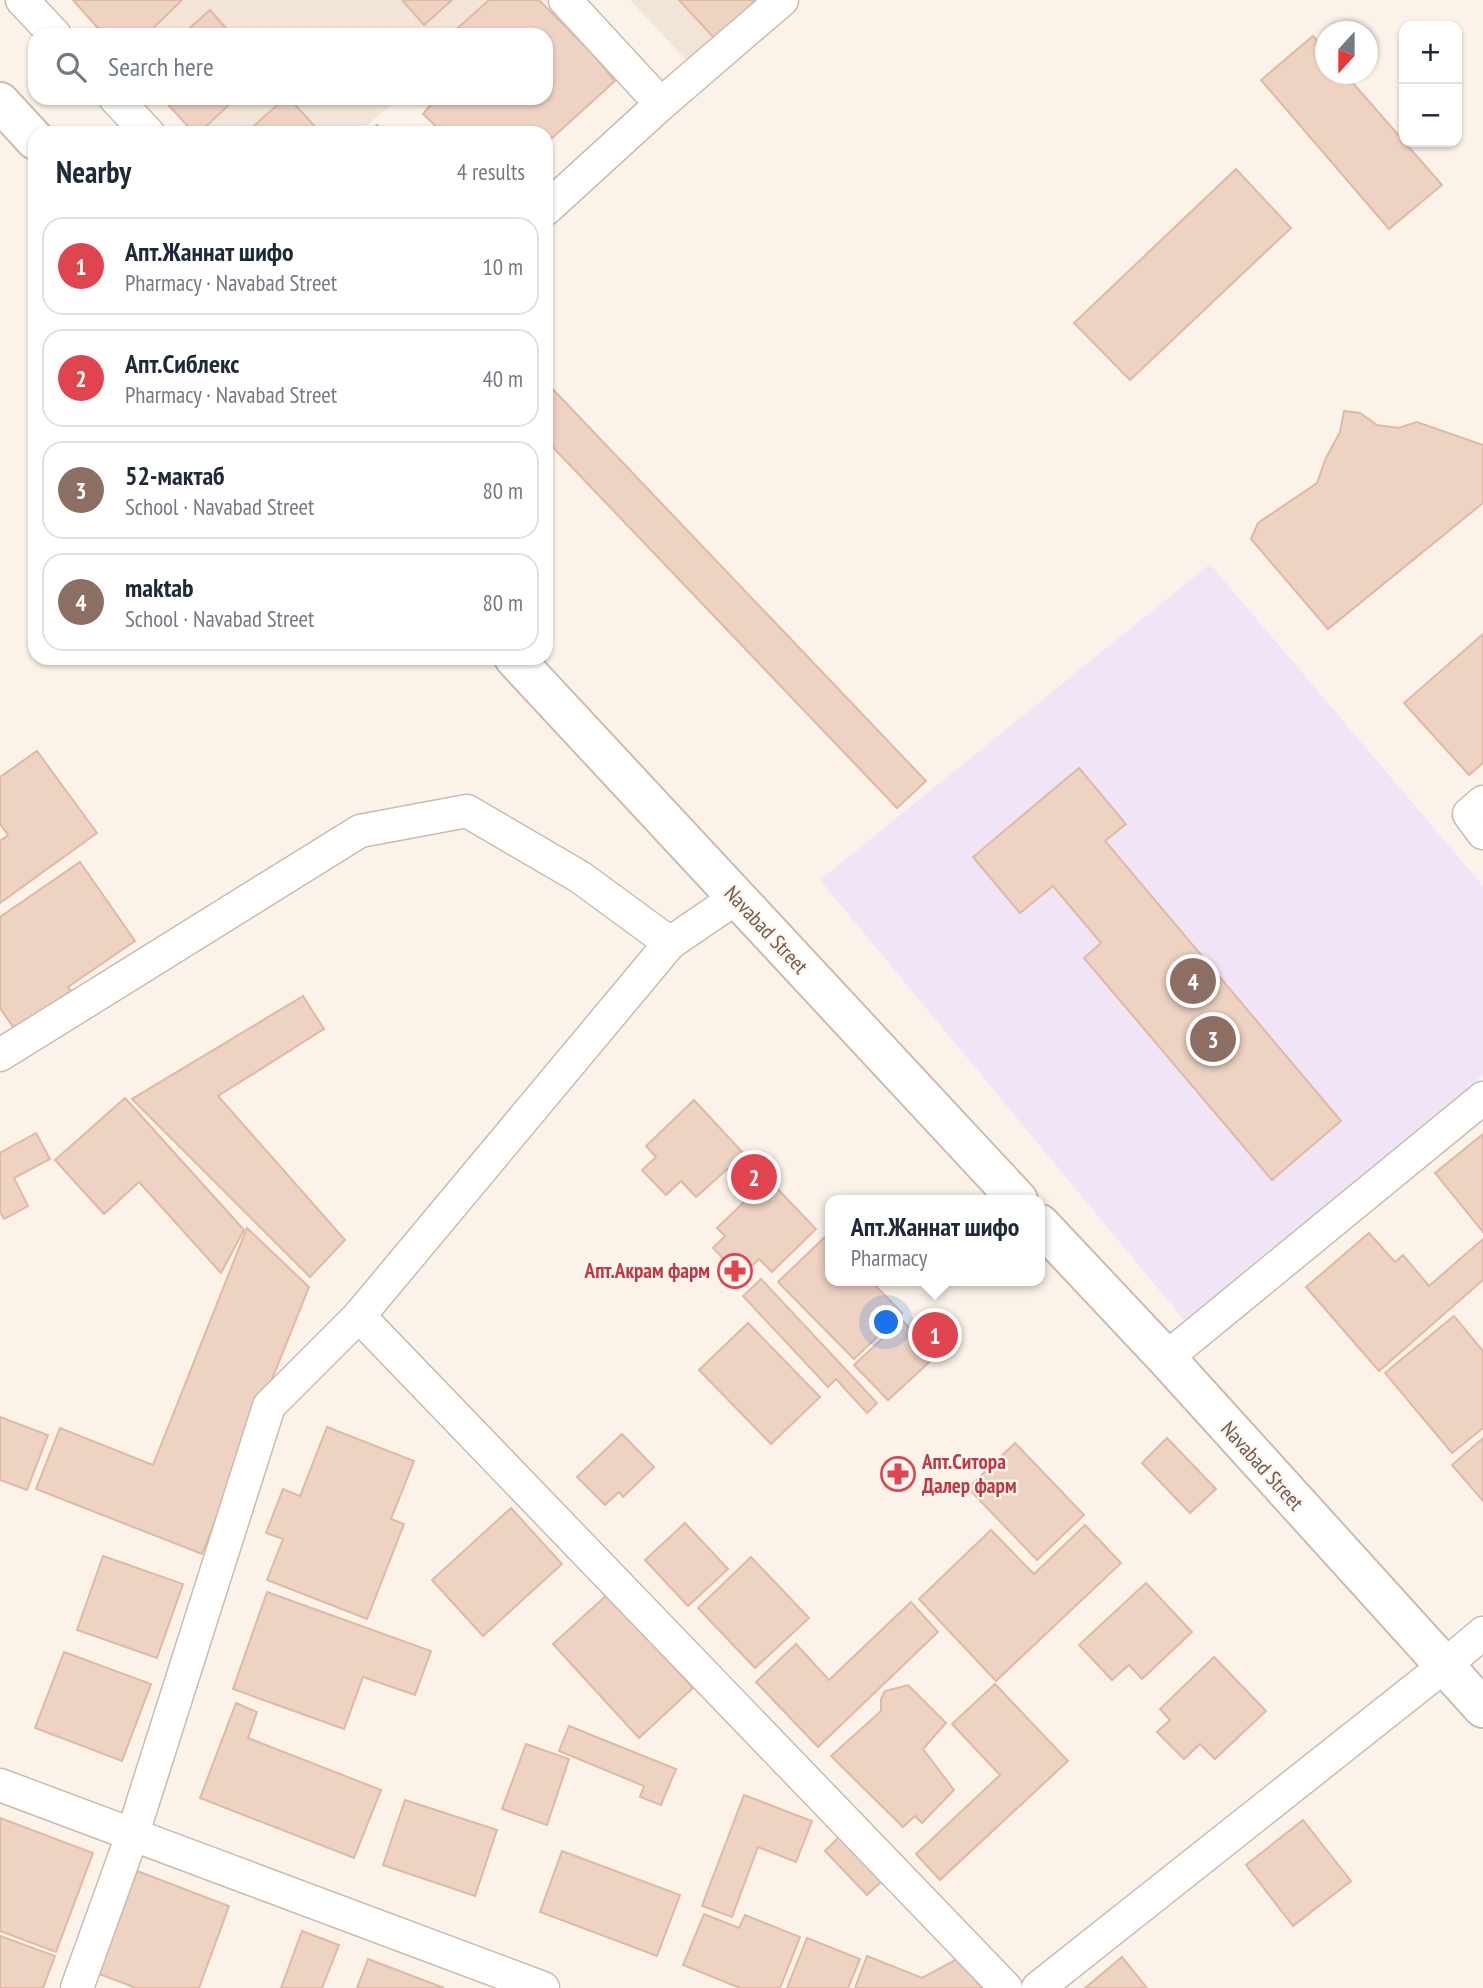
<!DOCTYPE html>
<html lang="en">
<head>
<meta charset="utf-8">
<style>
  :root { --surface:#fff; --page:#f6f6f7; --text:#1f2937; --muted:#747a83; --line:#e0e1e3; --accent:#b45309 }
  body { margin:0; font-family:"PT Sans Narrow",sans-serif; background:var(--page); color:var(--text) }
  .controls { position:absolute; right:21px; top:21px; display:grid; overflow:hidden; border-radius:14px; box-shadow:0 2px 5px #0004 }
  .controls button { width:63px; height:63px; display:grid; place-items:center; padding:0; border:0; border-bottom:2px solid var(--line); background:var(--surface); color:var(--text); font:35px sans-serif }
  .compass { position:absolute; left:1315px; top:21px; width:63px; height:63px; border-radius:50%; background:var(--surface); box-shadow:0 2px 5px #0004; rotate:201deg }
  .you { position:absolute; left:887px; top:1323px; width:24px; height:24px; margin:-18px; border:5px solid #fff; border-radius:50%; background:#1a73e8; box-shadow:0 0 0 10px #1a73e833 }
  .badge { display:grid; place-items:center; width:46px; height:46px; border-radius:50%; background:var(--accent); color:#fff; font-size:23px; font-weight:700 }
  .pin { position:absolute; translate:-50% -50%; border:4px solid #fff; box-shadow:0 2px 7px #0006 }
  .popup { position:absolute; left:825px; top:1195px; width:220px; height:91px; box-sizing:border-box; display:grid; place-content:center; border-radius:14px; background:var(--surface); filter:drop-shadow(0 2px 5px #0005); font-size:23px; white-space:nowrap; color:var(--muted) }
  .popup b { font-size:26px; color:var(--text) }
  .popup::after { content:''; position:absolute; left:50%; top:100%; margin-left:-14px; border:14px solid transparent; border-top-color:var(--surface) }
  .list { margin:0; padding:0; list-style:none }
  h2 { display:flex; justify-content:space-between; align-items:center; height:91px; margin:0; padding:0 28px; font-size:30px }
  h2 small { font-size:23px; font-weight:400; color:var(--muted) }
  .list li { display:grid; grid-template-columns:46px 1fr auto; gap:21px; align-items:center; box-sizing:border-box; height:98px; margin:0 14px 14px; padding:0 14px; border:2px solid var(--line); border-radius:21px }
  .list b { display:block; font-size:26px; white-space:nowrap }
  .list p { margin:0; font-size:23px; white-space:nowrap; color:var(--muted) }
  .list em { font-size:23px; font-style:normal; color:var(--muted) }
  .icon { flex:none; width:38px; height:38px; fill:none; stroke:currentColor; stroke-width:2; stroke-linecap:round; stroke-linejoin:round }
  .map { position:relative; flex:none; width:1483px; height:1988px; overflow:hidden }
  .search { position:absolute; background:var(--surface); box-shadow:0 2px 5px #0004; left:28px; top:28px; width:525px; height:77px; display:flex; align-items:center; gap:18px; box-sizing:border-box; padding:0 24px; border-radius:21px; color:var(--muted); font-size:26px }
  .panel { position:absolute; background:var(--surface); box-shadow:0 2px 5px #0004; left:28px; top:126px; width:525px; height:539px; border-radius:21px }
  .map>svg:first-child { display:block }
  .residential { fill:#f2e5d7 }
  .education { fill:#f0e5f7 }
  .building { fill:#eed2c2; stroke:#e0b9a4; stroke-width:2 }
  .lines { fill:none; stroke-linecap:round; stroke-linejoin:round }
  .street-casing { stroke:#ccbbaf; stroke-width:35 }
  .secondary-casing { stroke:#cfbbad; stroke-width:42 }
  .street { stroke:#fff; stroke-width:32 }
  .secondary { stroke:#fff; stroke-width:38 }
  .labels { text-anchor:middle; stroke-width:5; stroke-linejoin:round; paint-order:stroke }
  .street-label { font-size:21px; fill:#735a4e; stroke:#fef7ef }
  .health-label { font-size:21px; font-weight:bold; fill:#be3a42; stroke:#fef7ef; text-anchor:end }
</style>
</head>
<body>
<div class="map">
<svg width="1483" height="1988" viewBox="0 0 1483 1988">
  <rect width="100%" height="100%" fill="#fbf3e9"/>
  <g class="residential">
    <polygon points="73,0 507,0 469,35 104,35"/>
    <polygon points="630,0 756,0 689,63"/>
    <polygon points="162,98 399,98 358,133 194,133"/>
  </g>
  <polygon class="education" points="1210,564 1483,886 1483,1075 1184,1320 820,880"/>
  <g class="building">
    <polygon points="73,0 182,0 146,35 104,35"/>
    <polygon points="402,0 452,0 424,25"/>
    <polygon points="489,0 539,0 592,53 615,81 551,139 546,151 546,133 443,133 423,114 436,98 546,98 546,35 450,35"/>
    <polygon points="679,0 756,0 715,39"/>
    <polygon points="210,10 232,35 182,35"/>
    <polygon points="1313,36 1326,51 1326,74 1345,74 1442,185 1389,229 1261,80"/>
    <polygon points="162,98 236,98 199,133 194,133"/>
    <polygon points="285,98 289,98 321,133 246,133"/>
    <polygon points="377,125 384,133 368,133"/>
    <polygon points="1236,169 1291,228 1130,380 1074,323"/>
    <polygon points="546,382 926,781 897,808 546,440"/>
    <polygon points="1344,411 1360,413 1377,425 1398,428 1417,422 1483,445 1483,503 1328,629 1251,539 1258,523 1317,483 1326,458 1340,432"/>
    <polygon points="1483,634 1483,763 1469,775 1404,703"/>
    <polygon points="37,751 97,833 0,903 0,841 8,835 0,824 0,777"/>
    <polygon points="1079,768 1126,824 1105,841 1341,1121 1272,1180 1084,958 1101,943 1053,886 1020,913 973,857"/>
    <polygon points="80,862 135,941 68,987 76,998 20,1037 0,1008 0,917"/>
    <polygon points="303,996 324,1029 218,1096 345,1240 310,1277 132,1099"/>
    <polygon points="125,1098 244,1230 221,1273 139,1182 104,1214 55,1160"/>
    <polygon points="694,1100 744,1154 696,1197 681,1181 666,1195 642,1170 656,1157 646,1146"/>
    <polygon points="36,1133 50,1159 14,1178 28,1206 4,1219 0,1212 0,1153"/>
    <polygon points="1483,1134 1483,1232 1435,1173"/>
    <polygon points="768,1179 816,1229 772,1272 759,1259 741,1277 713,1248 725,1236 717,1228"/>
    <polygon points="247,1228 309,1287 202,1554 36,1489 60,1428 153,1465"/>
    <polygon points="1369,1233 1395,1262 1403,1255 1429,1286 1483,1239 1483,1280 1379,1371 1306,1287"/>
    <polygon points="827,1235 830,1238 830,1281 871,1281 902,1313 854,1359 778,1282"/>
    <polygon points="761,1279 877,1403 867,1413 836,1379 828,1387 743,1296"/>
    <polygon points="1454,1316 1483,1351 1483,1428 1452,1453 1385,1373"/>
    <polygon points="902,1320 936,1356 888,1400 854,1365"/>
    <polygon points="748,1323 820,1397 771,1444 699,1370"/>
    <polygon points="0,1417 48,1435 27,1490 0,1480"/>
    <polygon points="327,1427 414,1461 391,1519 404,1524 367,1619 267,1580 283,1539 266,1533 283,1489 300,1496"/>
    <polygon points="622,1434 654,1467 623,1497 619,1492 605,1505 577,1477"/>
    <polygon points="1167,1438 1216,1489 1190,1513 1142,1463"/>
    <polygon points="1483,1438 1483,1501 1452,1465"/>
    <polygon points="1015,1443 1084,1515 1037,1560 968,1488"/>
    <polygon points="511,1508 562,1564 483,1636 432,1580"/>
    <polygon points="685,1523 728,1569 688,1606 645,1560"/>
    <polygon points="1085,1525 1121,1563 996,1681 919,1599 991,1530 1034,1574"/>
    <polygon points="103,1556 183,1584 157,1658 77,1630"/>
    <polygon points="751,1557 809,1618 755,1668 698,1608"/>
    <polygon points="1146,1583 1192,1632 1142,1679 1129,1665 1112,1680 1079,1645"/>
    <polygon points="267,1592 431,1651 415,1695 363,1677 344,1729 233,1689"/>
    <polygon points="608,1594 693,1688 639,1738 553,1644"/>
    <polygon points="911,1602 938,1632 818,1747 756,1682 796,1644 829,1680"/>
    <polygon points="64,1652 151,1684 122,1761 35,1728"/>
    <polygon points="1214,1657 1266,1711 1215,1759 1200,1744 1184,1759 1157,1732 1170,1720 1160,1709"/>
    <polygon points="995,1684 1068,1761 940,1880 916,1854 1000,1775 952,1724"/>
    <polygon points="908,1685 946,1723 923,1749 954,1790 922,1823 915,1816 903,1827 831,1756 881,1711 881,1699 885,1691"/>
    <polygon points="236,1703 257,1712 248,1738 381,1790 354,1858 200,1798"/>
    <polygon points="569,1726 676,1769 661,1805 640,1797 644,1786 559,1751"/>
    <polygon points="526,1744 569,1759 547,1825 502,1809"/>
    <polygon points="744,1795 812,1821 796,1862 758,1847 732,1917 702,1906"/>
    <polygon points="405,1800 497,1830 475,1896 383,1865"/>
    <polygon points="0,1818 93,1853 56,1952 0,1931"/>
    <polygon points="1303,1820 1351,1881 1293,1926 1246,1865"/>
    <polygon points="841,1835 884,1879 867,1895 825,1851"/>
    <polygon points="562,1851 680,1895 657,1956 540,1912"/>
    <polygon points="137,1871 229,1906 199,1988 136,1988 99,1974"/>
    <polygon points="704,1914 739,1928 745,1915 800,1937 780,1988 740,1988 683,1965"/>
    <polygon points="302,1931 339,1945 322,1988 281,1988"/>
    <polygon points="0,1936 55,1956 43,1988 0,1988"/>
    <polygon points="807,1938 860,1959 848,1988 787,1988"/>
    <polygon points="867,1956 922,1978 959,1958 982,1988 855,1988"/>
    <polygon points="1122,1957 1147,1988 1085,1988"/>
    <polygon points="368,1959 444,1988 357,1988"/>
  </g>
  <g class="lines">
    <g class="street-casing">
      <g id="street">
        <polyline points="22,0 55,35"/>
        <polyline points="565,0 661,104"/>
        <polyline points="115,98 148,133"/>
        <polyline points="546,209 661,104 782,0"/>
        <polyline points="1483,802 1469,814 1483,833"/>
        <polyline points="0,1055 360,831 467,811 580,877 670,943 736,898"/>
        <polyline points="359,1316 1006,1988"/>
        <polyline points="1166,1358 1483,1098"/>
        <polyline points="0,1785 543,1988"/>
        <polyline points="77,1988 133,1833 269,1406 359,1316 670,943"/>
        <polyline points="1038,1988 1443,1667 1483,1633"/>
      </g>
    </g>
    <g class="secondary-casing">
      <g id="secondary">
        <polyline points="0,102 35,140"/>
        <polyline points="514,658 1018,1200"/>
        <polyline points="1040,1224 1166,1358 1483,1708"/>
      </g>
    </g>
    <use href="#street" class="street"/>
    <use href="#secondary" class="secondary"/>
  </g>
  <defs>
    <g id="pharmacy-ring" transform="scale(1.75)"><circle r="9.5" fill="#fef7ef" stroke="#e0444e" stroke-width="1.5"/><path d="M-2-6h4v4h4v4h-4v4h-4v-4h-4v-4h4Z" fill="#e0444e"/></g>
  </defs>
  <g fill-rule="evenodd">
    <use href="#pharmacy-ring" x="735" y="1271"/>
    <use href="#pharmacy-ring" x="898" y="1474"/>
  </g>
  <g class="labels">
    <g class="street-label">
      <text transform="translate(766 930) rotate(47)" y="7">Navabad Street</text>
      <text transform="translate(1262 1466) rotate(48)" y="7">Navabad Street</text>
    </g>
    <g class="health-label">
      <text x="710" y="1278">Апт.Акрам фарм</text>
      <text x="922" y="1469" text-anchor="start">Апт.Ситора<tspan x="922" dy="24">Далер фарм</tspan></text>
    </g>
  </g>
</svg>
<div class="controls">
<button>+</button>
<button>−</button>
</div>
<svg class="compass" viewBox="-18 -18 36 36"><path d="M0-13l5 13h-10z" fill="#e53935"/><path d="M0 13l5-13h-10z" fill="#747a83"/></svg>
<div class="you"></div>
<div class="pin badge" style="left:935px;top:1335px;background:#e0444e">1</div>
<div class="popup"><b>Апт.Жаннат шифо</b>Pharmacy</div>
<div class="pin badge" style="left:754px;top:1177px;background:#e0444e">2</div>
<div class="pin badge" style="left:1213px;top:1039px;background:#8d6e63">3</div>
<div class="pin badge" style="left:1193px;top:981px;background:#8d6e63">4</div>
<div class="search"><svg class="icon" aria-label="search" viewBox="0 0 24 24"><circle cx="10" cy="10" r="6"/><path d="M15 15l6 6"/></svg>Search here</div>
<section class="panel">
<h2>Nearby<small>4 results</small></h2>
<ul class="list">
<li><span class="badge" style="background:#e0444e">1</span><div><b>Апт.Жаннат шифо</b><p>Pharmacy · Navabad Street</p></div><em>10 m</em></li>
<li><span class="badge" style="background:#e0444e">2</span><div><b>Апт.Сиблекс</b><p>Pharmacy · Navabad Street</p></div><em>40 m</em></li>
<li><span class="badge" style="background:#8d6e63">3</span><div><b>52-мактаб</b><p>School · Navabad Street</p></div><em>80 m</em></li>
<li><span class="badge" style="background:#8d6e63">4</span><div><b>maktab</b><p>School · Navabad Street</p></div><em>80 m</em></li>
</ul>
</section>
</div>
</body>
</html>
